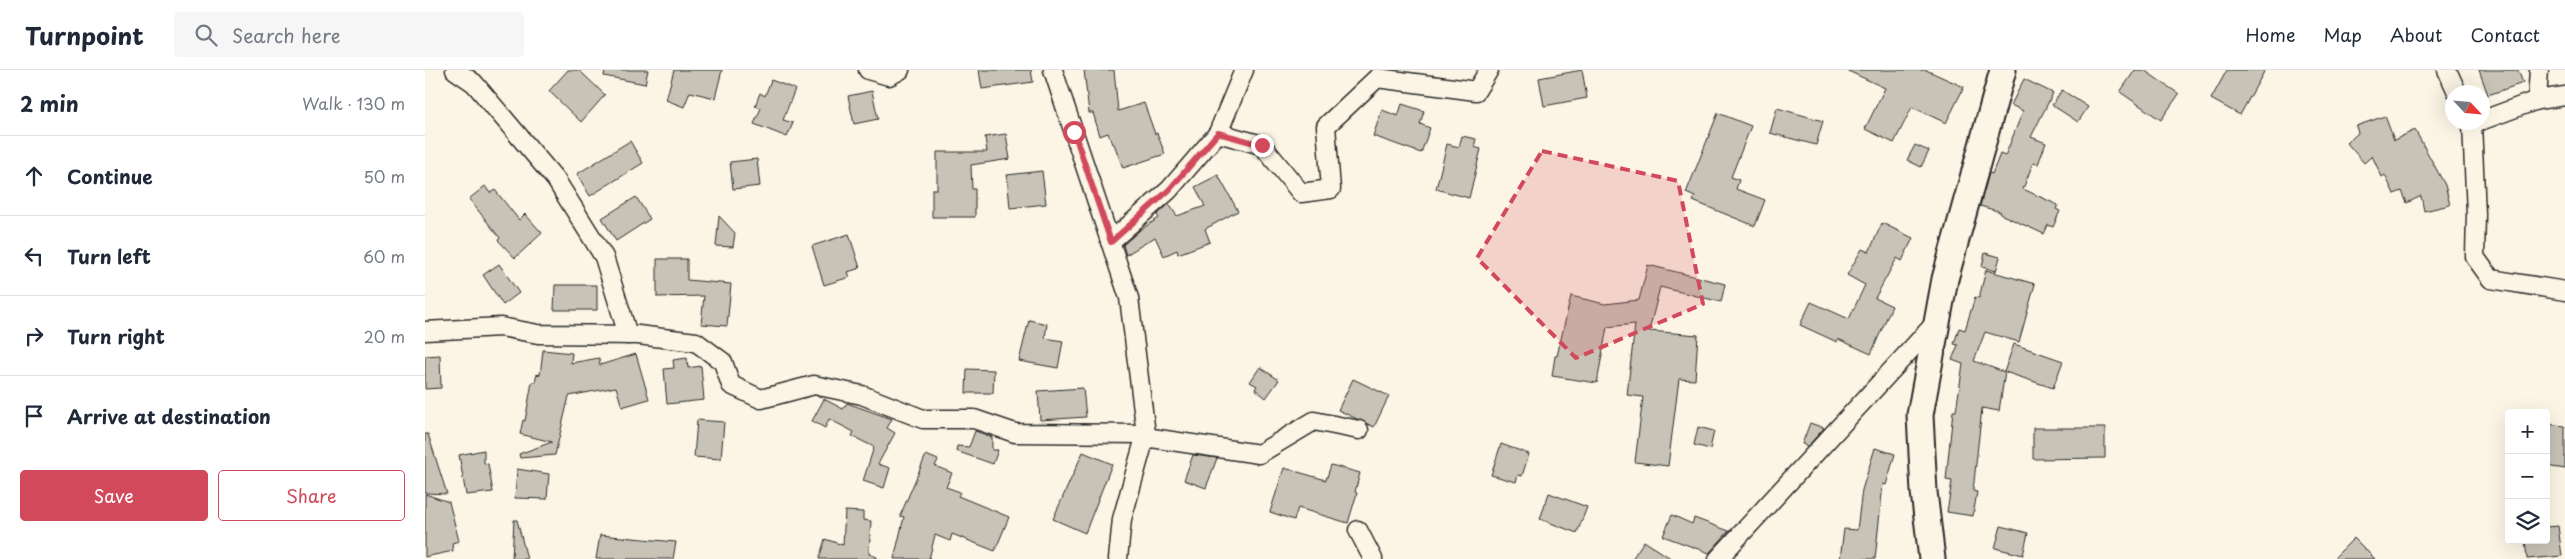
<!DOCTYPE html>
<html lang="en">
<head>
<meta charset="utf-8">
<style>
  :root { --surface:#fff; --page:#f6f6f7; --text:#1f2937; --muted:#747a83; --line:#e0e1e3; --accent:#d1495b }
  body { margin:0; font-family:"Playpen Sans",sans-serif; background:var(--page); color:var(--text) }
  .controls { position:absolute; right:15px; bottom:15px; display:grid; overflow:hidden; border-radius:5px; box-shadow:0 5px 20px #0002 }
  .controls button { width:45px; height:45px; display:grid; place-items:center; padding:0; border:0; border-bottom:1px solid var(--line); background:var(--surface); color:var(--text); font:25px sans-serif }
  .compass { position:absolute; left:2020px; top:15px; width:45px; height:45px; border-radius:50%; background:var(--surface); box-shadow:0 5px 20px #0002; rotate:116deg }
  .stop { position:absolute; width:15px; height:15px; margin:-11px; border:4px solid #d1495b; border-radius:50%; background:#fff }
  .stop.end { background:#d1495b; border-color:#fff; box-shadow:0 1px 5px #0008 }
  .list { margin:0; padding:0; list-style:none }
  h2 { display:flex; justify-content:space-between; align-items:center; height:65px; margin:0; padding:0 20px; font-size:21px }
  h2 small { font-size:16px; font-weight:400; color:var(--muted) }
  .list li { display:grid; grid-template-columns:32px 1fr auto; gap:15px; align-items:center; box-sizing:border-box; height:80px; padding:0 20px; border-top:1px solid var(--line) }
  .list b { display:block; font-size:19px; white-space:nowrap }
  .list em { font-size:16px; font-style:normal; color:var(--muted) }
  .actions { display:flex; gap:10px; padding:15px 20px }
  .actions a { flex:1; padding:11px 0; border:1px solid var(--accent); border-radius:5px; text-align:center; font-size:18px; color:var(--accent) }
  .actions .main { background:var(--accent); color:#fff }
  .icon { flex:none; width:28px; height:28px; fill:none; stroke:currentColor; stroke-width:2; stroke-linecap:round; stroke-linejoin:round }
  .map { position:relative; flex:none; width:2140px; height:489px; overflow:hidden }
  header { display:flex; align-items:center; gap:30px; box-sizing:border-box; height:70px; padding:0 25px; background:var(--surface); border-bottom:1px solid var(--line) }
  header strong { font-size:24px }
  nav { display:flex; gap:28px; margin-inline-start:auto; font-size:18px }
  .search { width:350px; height:45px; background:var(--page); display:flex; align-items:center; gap:12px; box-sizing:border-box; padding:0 18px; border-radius:5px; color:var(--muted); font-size:19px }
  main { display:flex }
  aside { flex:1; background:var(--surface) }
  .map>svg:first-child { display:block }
  .building { fill:#c8c3b7; stroke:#2b2b2b }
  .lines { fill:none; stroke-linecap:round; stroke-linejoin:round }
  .street-casing { stroke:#2b2b2b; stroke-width:21 }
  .secondary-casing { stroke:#2b2b2b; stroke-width:29 }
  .street { stroke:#fcf5e5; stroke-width:18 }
  .secondary { stroke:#fcf5e5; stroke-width:25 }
  .route { stroke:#d1495b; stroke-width:6 }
  .marked { fill:#d1495b; fill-opacity:0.2; stroke:#d1495b; stroke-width:4; stroke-dasharray:10 6; stroke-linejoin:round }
</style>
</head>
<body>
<header>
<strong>Turnpoint</strong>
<div class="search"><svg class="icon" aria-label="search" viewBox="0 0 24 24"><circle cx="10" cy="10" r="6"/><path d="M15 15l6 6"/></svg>Search here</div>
<nav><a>Home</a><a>Map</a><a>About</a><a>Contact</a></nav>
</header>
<main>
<aside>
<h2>2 min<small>Walk · 130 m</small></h2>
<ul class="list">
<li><svg class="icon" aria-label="ahead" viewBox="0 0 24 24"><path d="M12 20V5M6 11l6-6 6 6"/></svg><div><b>Continue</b></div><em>50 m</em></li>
<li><svg class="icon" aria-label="left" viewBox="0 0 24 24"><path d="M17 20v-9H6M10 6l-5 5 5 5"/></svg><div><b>Turn left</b></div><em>60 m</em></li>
<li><svg class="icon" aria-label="right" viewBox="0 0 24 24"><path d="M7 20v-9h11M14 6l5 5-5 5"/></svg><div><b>Turn right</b></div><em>20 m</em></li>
<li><svg class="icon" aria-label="arrive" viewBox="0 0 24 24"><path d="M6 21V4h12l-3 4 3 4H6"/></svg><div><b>Arrive at destination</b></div></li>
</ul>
<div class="actions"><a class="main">Save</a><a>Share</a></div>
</aside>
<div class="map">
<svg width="2140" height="489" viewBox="0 0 2140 489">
  <rect width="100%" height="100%" fill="#fcf5e5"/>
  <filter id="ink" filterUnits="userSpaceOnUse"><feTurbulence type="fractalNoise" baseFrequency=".02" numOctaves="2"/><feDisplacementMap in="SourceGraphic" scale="10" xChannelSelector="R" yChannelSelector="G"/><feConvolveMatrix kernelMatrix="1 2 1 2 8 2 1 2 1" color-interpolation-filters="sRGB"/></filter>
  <g filter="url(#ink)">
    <g class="building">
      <polygon points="143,0 154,0 180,25 156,52 124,21"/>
      <polygon points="180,0 223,0 220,14 179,6"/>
      <polygon points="249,0 297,0 290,28 265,22 259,37 241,30"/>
      <polygon points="554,0 606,0 608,12 557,19"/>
      <polygon points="659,0 689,0 693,41 719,33 730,64 732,63 740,84 698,98 689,74 687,74 683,63 675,66 668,43 664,43"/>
      <polygon points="1157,0 1162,28 1119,36 1114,8"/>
      <polygon points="1421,0 1501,0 1539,17 1521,53 1487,37 1469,73 1440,59 1460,18"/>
      <polygon points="1710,0 1719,0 1754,24 1736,50 1695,22"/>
      <polygon points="1802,0 1840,0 1815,45 1786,29"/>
      <polygon points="2054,0 2093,0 2098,13 2063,25"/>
      <polygon points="1599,9 1628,23 1606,67 1621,73 1613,94 1608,93 1598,119 1633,135 1631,139 1635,141 1628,157 1623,155 1619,164 1575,144 1576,142 1555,136 1564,103 1567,104 1575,84 1580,86 1598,41 1586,35"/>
      <polygon points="346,10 370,19 358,50 368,53 362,67 329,54 336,38 330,36 335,23 340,26"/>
      <polygon points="1637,20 1663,37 1653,52 1627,35"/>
      <polygon points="447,21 453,49 429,54 423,26"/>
      <polygon points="977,34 999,41 995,54 1005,58 996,83 948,66 957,40 973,46"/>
      <polygon points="1352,38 1398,51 1391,75 1345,63"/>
      <polygon points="1293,43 1326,56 1306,107 1314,110 1311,119 1340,130 1330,156 1268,131 1270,127 1261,123"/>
      <polygon points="1960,46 1969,70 1990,60 2020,115 2025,135 1999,141 1996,126 1982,133 1977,121 1969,124 1960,105 1957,107 1947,86 1939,93 1922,73 1933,63 1931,56"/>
      <polygon points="581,64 585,89 546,95 547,119 550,119 550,147 507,147 507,119 512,119 512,82 562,82 560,67"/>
      <polygon points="1037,66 1051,69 1049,77 1056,79 1044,128 1011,119 1022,74 1034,77"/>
      <polygon points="205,71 218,93 165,126 152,104"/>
      <polygon points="1490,75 1504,81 1496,97 1482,90"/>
      <polygon points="332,89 335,116 308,119 305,92"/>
      <polygon points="617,101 621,134 585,138 582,105"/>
      <polygon points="793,105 813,141 780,159 785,172 753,184 752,180 739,186 730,167 701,185 698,175 715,160 734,148 732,145 744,134 752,146 780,136 770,117"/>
      <polygon points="60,116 65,123 70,120 94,150 100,144 117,163 90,188 73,170 75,168 44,129"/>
      <polygon points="211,127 225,149 191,171 177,148"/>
      <polygon points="294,146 310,163 308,177 291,176"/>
      <polygon points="1457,153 1488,168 1477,191 1472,188 1450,228 1467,236 1446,284 1413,269 1412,272 1375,255 1386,232 1424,249 1440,215 1422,205 1437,179 1444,182"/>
      <polygon points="424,164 435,198 423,202 425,207 399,215 387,176"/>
      <polygon points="1560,183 1575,187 1571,201 1557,197"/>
      <polygon points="232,189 262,189 262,210 306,214 302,256 276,254 279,226 232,227"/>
      <polygon points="74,194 94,223 78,235 58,205"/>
      <polygon points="1223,195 1300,214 1296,232 1235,217 1224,261 1273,265 1270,310 1254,309 1243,396 1210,392 1218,327 1202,325 1210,254 1182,257 1172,313 1127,306 1130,286 1132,286 1146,226 1180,234 1214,230"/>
      <polygon points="1561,200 1610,214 1594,272 1560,262 1549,291 1579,302 1589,274 1638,291 1628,318 1580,302 1574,341 1557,338 1548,421 1552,422 1548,446 1522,442 1527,411 1521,410 1528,341 1531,341 1538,294 1527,290 1533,275 1529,274 1534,258 1540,260 1550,227 1554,228"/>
      <polygon points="130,215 172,215 172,240 129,240"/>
      <polygon points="604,250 622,254 620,268 638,271 633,298 594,291"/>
      <polygon points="118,280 147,283 146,293 174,288 175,295 211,284 224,329 197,337 191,317 144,326 130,385 95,388 94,384 127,372 95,364 98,350 100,351 107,312 110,312 112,304 115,305"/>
      <polygon points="15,285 16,318 0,319 0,286"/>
      <polygon points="262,288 263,298 276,296 279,330 242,334 239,299 249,298 248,290"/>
      <polygon points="835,297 854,310 841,328 830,319 832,316 825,312"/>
      <polygon points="542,299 569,300 568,323 541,323"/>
      <polygon points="928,309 964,326 949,357 913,340"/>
      <polygon points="658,318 661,347 615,350 613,321"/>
      <polygon points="399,329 418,339 422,333 467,349 462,358 470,363 453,394 465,398 459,418 438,411 449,377 427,366 429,362 404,349 400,358 387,351"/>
      <polygon points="272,350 299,352 296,389 269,387"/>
      <polygon points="1385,353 1399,358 1383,376 1377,374"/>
      <polygon points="2121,354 2140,356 2140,399 2121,396"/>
      <polygon points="1273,357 1289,361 1285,379 1269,375"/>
      <polygon points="1608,358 1680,358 1680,388 1608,389"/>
      <polygon points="550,361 567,367 567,380 573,380 568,394 531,381 532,376 544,377"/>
      <polygon points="0,364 3,364 22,424 0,423"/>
      <polygon points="1076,374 1104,384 1097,406 1093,405 1091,412 1066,405"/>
      <polygon points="1450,378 1470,384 1461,415 1458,414 1450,489 1415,489 1419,459 1432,460 1437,420"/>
      <polygon points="59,380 59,393 63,394 68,422 41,425 34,385"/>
      <polygon points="658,382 687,394 660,463 628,449"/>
      <polygon points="501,385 513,390 510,396 527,403 521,417 535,422 533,426 584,447 570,481 527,464 525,471 510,465 504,489 469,489 479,447 475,446"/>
      <polygon points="768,385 792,388 781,418 759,410"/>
      <polygon points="906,395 935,403 930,422 932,423 923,453 873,438 869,450 845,442 859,398 901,410"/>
      <polygon points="92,399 124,404 122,429 90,428"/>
      <polygon points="1124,423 1162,437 1152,463 1115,449"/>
      <polygon points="0,424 24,432 34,471 27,473 28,481 0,487"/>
      <polygon points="420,441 438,442 438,450 446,451 444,484 452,487 452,489 394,489 400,469 418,475"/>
      <polygon points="1247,445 1267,454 1269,448 1304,461 1284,483 1238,466"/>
      <polygon points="89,450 92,450 102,489 87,489"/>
      <polygon points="1576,456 1603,463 1598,485 1570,478"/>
      <polygon points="2133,456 2137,486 2102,489 2100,470 2121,470 2121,457"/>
      <polygon points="175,465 251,472 248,489 171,489"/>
      <polygon points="1929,468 1950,489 1908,489"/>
      <polygon points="1219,471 1247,489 1207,489"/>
    </g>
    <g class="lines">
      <g class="street-casing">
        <g id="street">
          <polyline points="30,0 49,13 131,110 179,187 203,265"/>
          <polyline points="443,0 464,6 475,0"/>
          <polyline points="628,0 704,228 721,364 697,449 693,489"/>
          <polyline points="2022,0 2032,22"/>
          <polyline points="2112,30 2114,0"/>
          <polyline points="2058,50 2112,30 2140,26"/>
          <polyline points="2052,52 2047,54 2051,144 2050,187 2066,209 2140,221"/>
          <polyline points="793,63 819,0"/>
          <polyline points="685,172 744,120 793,63 837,75 876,123 906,119 901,56 952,8 1051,21 1064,0"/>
          <polyline points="0,261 76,257 113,264 213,265 271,272 298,292 306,315 336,329 389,315 437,325 498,349 549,349 590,363 721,364"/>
          <polyline points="720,367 834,384 889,351 934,360"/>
          <polyline points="933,460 948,489"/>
          <polyline points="1293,489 1512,251"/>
        </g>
      </g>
      <g class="secondary-casing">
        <polyline id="secondary" points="1507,489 1499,422 1495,345 1520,209 1578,0"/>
      </g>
      <use href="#street" class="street"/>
      <use href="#secondary" class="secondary"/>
    </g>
  </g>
  <g class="lines" filter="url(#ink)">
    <polyline class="route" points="649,62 686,172 744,120 793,63 837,75"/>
  </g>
  <path class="marked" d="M 1117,81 L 1253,111 L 1278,234 L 1151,288 L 1052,188 Z"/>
</svg>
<div class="controls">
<button>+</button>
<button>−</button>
<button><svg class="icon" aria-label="layers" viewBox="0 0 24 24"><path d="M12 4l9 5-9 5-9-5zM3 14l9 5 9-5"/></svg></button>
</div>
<svg class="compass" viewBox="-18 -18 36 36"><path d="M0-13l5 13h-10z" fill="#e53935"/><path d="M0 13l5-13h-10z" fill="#747a83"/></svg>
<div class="stop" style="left:649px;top:62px"></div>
<div class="stop end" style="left:837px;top:75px"></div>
</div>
</main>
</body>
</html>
